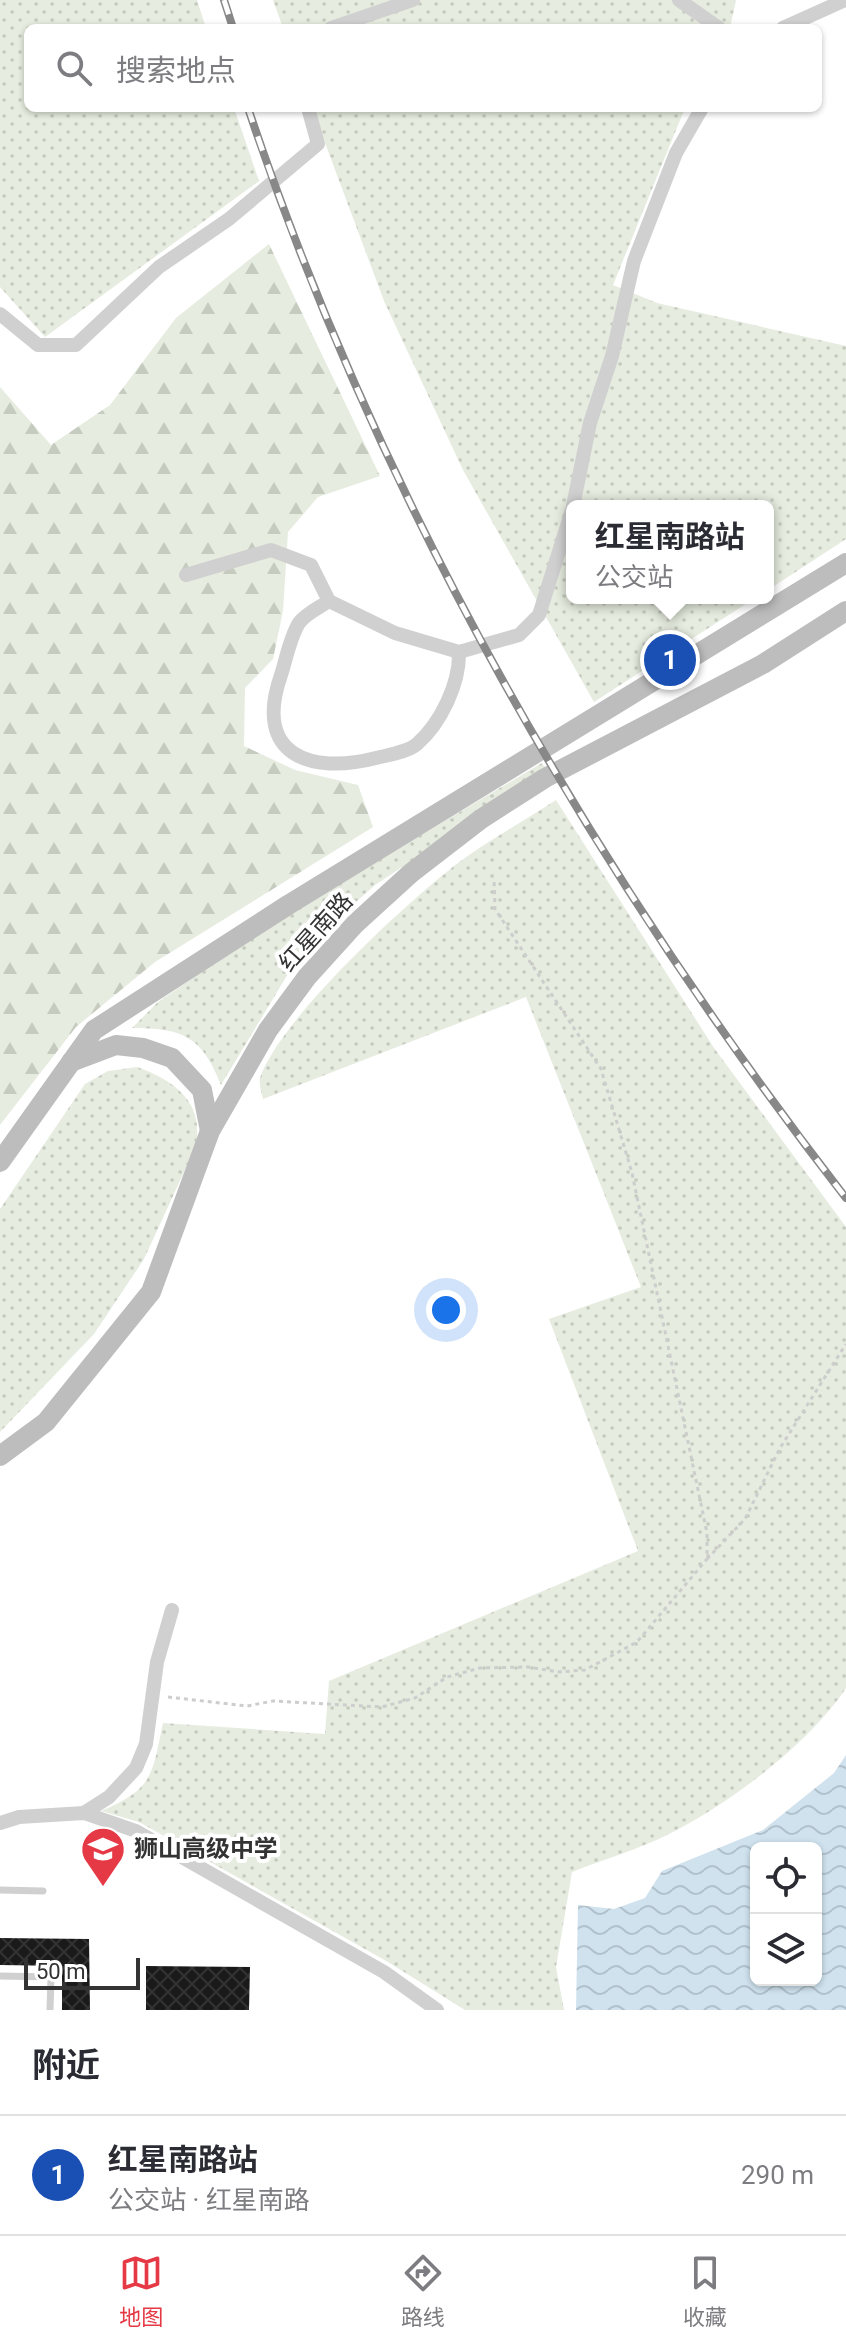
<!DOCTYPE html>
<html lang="zh">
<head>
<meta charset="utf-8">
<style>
  :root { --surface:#fff; --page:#f2f2f3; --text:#2b2b33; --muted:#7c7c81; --line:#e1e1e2; --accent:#e63946 }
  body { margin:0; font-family:Roboto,"Noto Sans SC",sans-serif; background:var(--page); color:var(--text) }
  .controls { position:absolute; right:24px; bottom:24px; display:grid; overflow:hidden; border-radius:12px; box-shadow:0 2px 6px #0004 }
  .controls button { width:72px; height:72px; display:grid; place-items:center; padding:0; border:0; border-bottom:2px solid var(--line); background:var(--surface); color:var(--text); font:40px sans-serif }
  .scale { position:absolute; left:24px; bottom:20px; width:116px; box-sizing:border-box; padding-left:8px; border:4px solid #333; border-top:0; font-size:22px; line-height:28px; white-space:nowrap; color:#333; -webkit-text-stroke:6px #fff; paint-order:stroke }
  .you { position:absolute; left:446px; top:1310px; width:28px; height:28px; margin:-20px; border:6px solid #fff; border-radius:50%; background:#1a73e8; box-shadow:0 0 0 12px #1a73e833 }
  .badge { display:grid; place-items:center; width:52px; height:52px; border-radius:50%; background:var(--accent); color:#fff; font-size:26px; font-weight:700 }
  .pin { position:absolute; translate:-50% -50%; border:4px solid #fff; box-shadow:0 2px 8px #0006 }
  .popup { position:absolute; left:566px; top:500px; width:208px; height:104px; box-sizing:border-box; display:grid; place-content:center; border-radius:12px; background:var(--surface); filter:drop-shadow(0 2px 6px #0005); font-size:26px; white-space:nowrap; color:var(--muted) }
  .popup b { font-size:30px; color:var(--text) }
  .popup::after { content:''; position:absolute; left:50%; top:100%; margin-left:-16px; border:16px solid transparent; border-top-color:var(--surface) }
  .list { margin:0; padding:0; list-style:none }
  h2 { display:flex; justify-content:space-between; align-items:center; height:104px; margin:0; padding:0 32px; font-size:34px }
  h2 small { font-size:26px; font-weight:400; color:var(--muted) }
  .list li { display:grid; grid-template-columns:52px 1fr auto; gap:24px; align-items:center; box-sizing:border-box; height:120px; padding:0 32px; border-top:2px solid var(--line) }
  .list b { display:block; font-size:30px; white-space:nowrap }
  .list p { margin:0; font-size:26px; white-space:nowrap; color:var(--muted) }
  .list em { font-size:26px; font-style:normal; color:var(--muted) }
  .icon { flex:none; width:44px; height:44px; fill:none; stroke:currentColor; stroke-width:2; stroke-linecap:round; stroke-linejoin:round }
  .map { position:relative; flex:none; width:846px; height:2010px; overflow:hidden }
  .search { position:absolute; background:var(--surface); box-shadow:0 2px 6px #0004; left:24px; right:24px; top:24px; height:88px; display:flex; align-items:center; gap:20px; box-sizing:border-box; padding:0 28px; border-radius:12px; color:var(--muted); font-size:30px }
  .sheet { height:224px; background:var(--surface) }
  nav { display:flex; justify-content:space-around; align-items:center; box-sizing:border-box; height:112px; border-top:2px solid var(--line); background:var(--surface); font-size:22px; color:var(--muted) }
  nav a { display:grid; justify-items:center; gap:4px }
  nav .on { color:var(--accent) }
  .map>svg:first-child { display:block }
  .grass { fill:url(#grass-dots) }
  .forest { fill:url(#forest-firs) }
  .water { fill:url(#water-waves); fill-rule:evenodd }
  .building { fill:url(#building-cross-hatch) }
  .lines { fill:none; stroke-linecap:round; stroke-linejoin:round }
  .path { stroke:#cdcdcd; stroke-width:3; stroke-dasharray:4 4; stroke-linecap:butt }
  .lane { stroke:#d0d0d0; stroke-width:7 }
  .street { stroke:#d0d0d0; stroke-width:14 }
  .secondary { stroke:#bdbdbd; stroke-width:20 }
  .rail-casing { stroke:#888; stroke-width:8 }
  .rail { stroke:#fff; stroke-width:5; stroke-dasharray:15; stroke-linecap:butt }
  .labels { text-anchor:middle; stroke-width:8; stroke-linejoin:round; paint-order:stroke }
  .street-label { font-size:24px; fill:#333; stroke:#fff }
  .poi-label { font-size:24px; font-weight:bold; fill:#333; stroke:#fff; text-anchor:start }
</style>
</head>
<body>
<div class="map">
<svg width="846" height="2010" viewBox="0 0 846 2010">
  <defs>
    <pattern id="grass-dots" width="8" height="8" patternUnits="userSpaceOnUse" patternTransform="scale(2)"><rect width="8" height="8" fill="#e6ecdf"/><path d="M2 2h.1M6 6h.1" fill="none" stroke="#c6cbc0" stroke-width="1.8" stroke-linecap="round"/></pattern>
    <pattern id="forest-firs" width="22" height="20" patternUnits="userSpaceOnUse" patternTransform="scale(2)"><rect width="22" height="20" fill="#e6ecdf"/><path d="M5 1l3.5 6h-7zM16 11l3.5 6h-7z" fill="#c6cbc0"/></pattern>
    <pattern id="water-waves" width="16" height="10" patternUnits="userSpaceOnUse" patternTransform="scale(2)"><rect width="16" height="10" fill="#cfe2ee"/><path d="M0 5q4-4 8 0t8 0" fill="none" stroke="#b2c2cd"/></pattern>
    <pattern id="building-cross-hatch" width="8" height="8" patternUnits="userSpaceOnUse" patternTransform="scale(2)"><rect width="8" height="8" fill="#1a1a1a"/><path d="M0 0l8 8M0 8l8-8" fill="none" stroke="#333"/></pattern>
  </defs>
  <rect width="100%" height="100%" fill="#fff"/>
  <g class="grass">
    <polygon points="0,0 197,0 206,28 28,28 28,108 234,108 259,181 45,337 0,287"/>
    <polygon points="273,0 736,0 730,28 283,28"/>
    <polygon points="312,108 685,108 613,285 657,303 846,346 846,539 768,590 768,506 572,506 572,598 755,598 594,702 463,470 384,301"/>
    <path d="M 542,763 L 547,771 L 375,885 L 303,949 L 221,1085 C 202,1036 182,1028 132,1028 L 158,1002 L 273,923 Z"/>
    <path d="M 556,800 L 714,1048 L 846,1227 L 846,1688 C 810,1743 729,1804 671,1833 C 640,1849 604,1859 572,1872 L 556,1967 L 564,2010 L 465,2010 L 388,1962 L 139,1822 L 101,1811 C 153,1789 152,1776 163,1723 L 325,1734 L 329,1681 L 638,1551 L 549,1319 L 641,1287 L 526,997 L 263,1099 C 261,1091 258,1082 261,1075 C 285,1015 401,908 454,866 C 485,842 523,822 556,800 Z"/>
    <path d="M 137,1067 C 174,1080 206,1103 195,1148 L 144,1259 L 94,1334 L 0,1432 L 0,1209 L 85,1084 L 108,1071 Z"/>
  </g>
  <polygon class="forest" points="269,244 380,476 318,497 288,532 283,611 273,659 245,688 244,746 295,770 358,785 373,827 155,962 76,1027 0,1125 0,387 51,445 110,405 176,318"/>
  <path class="water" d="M 846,1755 L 846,2010 L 576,2010 L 578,1905 L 614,1909 L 645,1898 L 662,1871 L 763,1830 L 834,1773 ZM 756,1848 L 816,1848 L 816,1980 L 756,1980 Z"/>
  <g class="building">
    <polygon points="0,1938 89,1939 90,2010 62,2010 62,1966 0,1965"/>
    <polygon points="146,1966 250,1967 249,2010 146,2010"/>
  </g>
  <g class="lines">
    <g class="path">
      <polyline points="707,1559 745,1519 780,1448 846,1344"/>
      <polyline points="168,1697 247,1706 273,1701 382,1707 415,1698 447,1677 480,1668 528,1667 559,1672 585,1670 637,1642 707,1559 707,1533 632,1173 601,1069 495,909 494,878"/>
    </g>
    <g class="lane">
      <polyline points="0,1890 43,1891"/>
      <polyline points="0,1976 51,1977 50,2010"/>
    </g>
    <g class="street">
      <polyline points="679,0 719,28"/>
      <polyline points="331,28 413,0"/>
      <polyline points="783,28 845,0"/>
      <polyline points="0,314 38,345 76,345 159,267 229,219 318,144 308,108"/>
      <polyline points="573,506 590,423 612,356 634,261 676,153 702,108"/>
      <polyline points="186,575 271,550 311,565 329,601 395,633 459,652 519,635 539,615 572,510"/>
      <path d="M 329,601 C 320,607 305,614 299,623 C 290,637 286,660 281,675 C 253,755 310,775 376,758 C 388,755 408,752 417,744 C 441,723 460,683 459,652"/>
      <polyline points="84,1813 109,1797 136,1768 146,1744 157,1662 172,1610"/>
      <polyline points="0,1823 19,1817 84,1813 136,1831 384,1972 437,2010"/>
    </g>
    <g class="secondary">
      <polyline points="71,1062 116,1045 143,1048 172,1058 202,1090 210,1131"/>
      <polyline points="0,1162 94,1030 288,905 846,563"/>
      <polyline points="0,1456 46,1422 151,1292 210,1131 268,1030 307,977 355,924 411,873 481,819 545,778 763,664 846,611"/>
    </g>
    <g class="rail-casing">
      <g id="rail">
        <polyline points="224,0 233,28"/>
        <path d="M 248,108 C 379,500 593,872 846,1198"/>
      </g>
    </g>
    <use href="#rail" class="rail"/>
  </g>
  <defs>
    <g id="school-pin" transform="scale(2.3)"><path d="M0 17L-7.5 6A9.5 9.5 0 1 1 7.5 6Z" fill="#e63946" stroke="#fff"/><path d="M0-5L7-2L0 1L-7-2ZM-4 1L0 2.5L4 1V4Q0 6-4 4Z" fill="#fff"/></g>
  </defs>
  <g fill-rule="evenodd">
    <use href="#school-pin" x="103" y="1849"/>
  </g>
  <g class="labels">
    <g class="street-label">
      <text transform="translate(316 932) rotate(-48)" y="8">红星南路</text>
    </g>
    <g class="poi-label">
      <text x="134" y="1857">狮山高级中学</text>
    </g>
  </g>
</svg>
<div class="controls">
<button><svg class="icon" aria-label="locate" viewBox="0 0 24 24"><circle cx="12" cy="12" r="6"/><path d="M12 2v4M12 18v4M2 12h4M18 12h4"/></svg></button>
<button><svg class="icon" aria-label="layers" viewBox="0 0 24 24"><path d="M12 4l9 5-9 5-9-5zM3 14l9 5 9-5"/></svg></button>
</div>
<div class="scale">50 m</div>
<div class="you"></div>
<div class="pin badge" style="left:670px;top:660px;background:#1a4fb4">1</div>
<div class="popup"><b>红星南路站</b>公交站</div>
<div class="search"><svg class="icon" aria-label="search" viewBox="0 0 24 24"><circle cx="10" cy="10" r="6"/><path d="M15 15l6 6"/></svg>搜索地点</div>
</div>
<section class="sheet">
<h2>附近<small></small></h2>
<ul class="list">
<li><span class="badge" style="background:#1a4fb4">1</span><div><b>红星南路站</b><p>公交站 · 红星南路</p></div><em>290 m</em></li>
</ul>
</section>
<nav>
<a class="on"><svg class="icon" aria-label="map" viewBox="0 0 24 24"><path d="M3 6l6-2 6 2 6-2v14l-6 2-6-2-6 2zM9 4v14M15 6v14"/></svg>地图</a>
<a><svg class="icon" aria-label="directions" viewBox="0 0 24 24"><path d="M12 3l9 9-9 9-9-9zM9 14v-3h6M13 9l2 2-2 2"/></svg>路线</a>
<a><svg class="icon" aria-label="saved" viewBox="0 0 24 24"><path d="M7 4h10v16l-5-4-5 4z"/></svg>收藏</a>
</nav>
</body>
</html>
